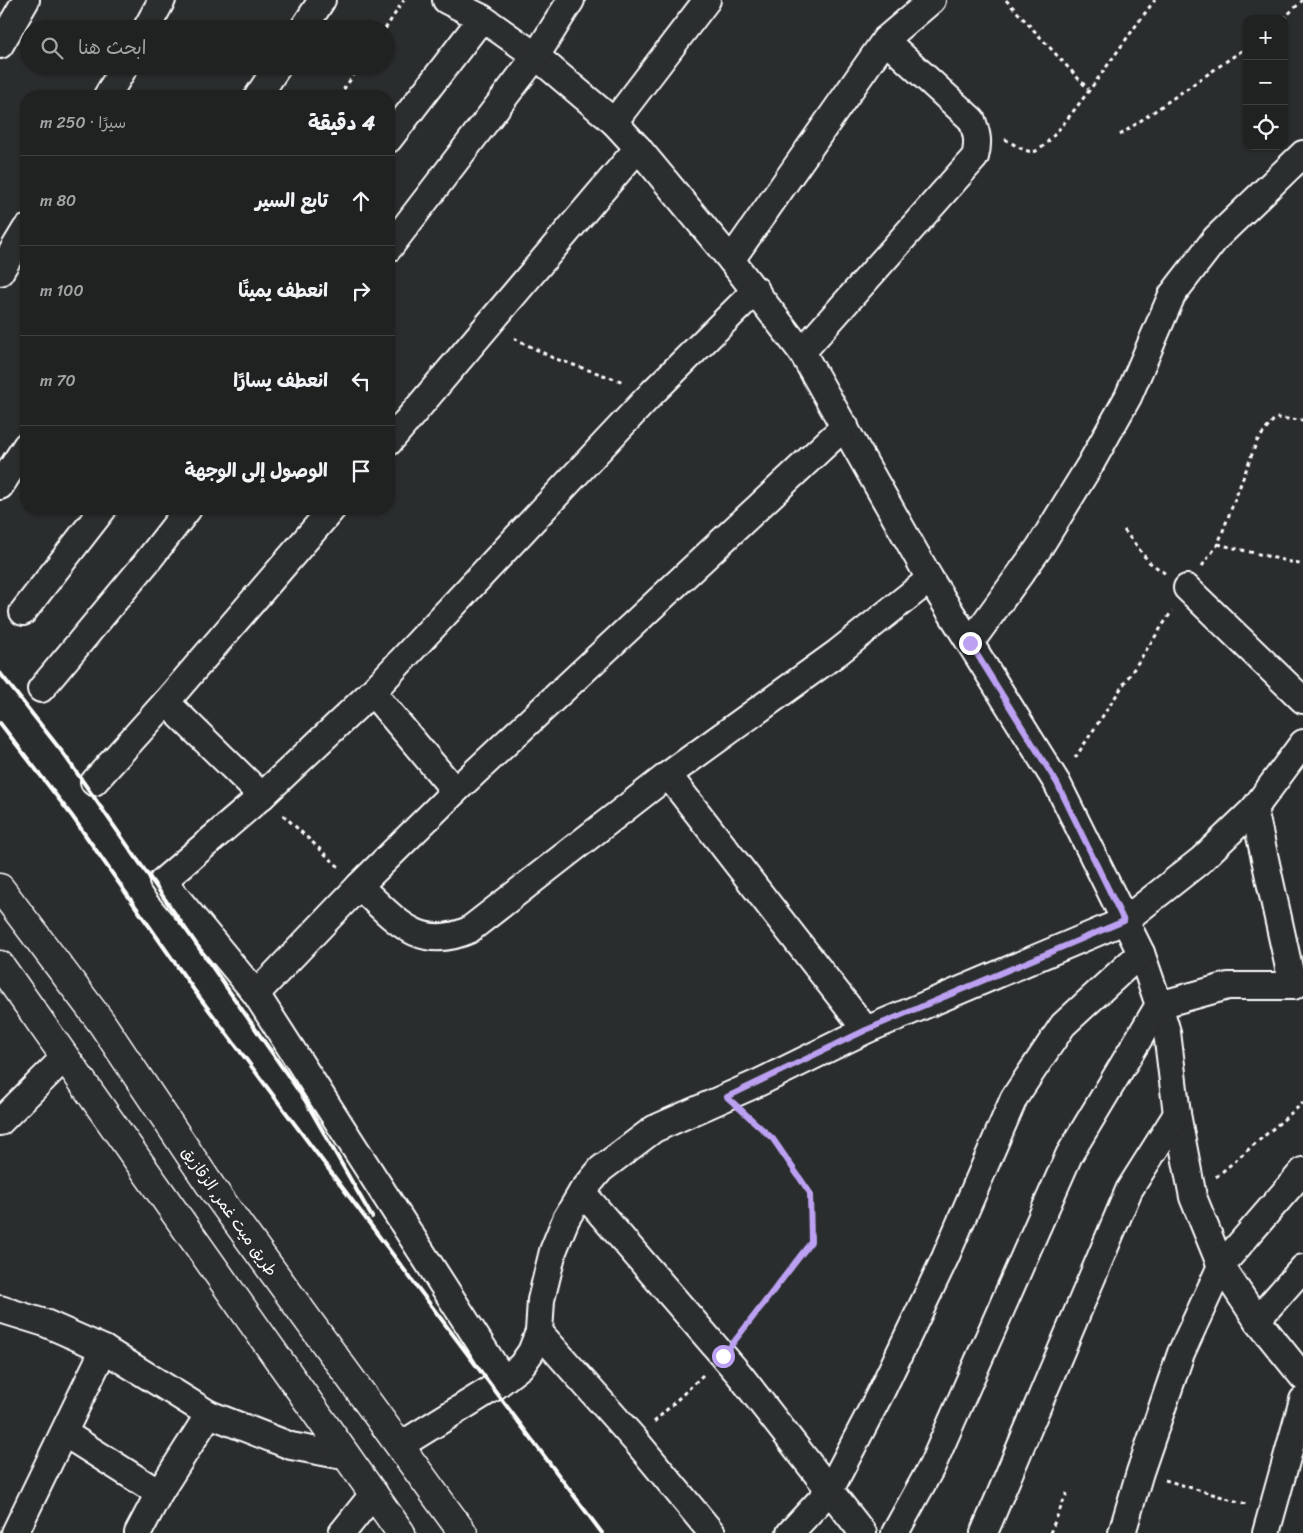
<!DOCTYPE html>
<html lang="ar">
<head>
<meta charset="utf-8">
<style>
  :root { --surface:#202222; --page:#2d2f2f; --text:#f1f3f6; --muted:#a2a4a5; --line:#3d3f40 }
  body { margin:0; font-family:Sriracha,"Playpen Sans Arabic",sans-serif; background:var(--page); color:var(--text); direction:rtl }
  .controls { position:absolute; right:15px; top:15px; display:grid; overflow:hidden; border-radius:10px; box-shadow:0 1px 4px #0004 }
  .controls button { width:45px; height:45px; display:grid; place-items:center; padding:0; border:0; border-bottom:1px solid var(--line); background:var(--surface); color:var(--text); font:25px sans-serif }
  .stop { position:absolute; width:15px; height:15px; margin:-11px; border:4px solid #bca0f2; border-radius:50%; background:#fff }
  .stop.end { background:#bca0f2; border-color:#fff; box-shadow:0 1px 5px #0008 }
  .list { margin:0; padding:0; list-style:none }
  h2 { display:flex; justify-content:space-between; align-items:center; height:65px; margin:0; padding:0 20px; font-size:21px }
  h2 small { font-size:16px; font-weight:400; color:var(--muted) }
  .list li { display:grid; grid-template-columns:32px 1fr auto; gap:15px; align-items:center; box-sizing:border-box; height:90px; padding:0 20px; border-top:1px solid var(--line) }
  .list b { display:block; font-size:19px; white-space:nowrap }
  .list em { font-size:16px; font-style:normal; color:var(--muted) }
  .icon { flex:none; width:28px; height:28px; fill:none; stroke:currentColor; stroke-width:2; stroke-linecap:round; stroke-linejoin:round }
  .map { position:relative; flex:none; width:1303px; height:1533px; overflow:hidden; direction:ltr }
  .search { position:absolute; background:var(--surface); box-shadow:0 1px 4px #0004; left:20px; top:20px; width:375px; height:55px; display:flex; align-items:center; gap:12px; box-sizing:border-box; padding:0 18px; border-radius:28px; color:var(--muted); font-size:19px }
  .panel { position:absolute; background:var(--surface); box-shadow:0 1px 4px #0004; left:20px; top:90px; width:375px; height:425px; border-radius:20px; direction:rtl }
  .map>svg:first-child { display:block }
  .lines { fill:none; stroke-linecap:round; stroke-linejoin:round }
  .minor-casing { stroke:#fff; stroke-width:30 }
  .trunk-casing { stroke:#fff; stroke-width:31 }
  .path { stroke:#fff; stroke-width:3; stroke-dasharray:4 4; stroke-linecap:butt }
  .minor { stroke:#2a2d2e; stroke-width:26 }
  .trunk { stroke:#2a2d2e; stroke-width:28 }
  .rail { stroke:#fff; stroke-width:4 }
  .route { stroke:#bca0f2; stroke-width:6 }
  .labels { text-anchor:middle; stroke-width:4; stroke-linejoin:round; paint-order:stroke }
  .street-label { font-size:16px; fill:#fff; stroke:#2a2d2e }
</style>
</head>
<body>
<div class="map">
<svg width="1303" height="1533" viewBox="0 0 1303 1533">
  <rect width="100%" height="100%" fill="#2a2d2e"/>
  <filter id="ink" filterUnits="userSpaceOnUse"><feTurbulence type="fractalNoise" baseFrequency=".02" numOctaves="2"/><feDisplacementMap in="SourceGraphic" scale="10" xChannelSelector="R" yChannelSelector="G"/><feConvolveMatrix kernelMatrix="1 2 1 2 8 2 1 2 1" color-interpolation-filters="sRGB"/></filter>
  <g filter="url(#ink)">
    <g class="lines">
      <g class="minor-casing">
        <g id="minor">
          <polyline points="446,0 482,18 536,56 614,122 638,148 731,260 802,352 930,579 1057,783 1141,953 1159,1005 1167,1032 1177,1114 1193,1197 1221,1266 1257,1320 1303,1377"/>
          <polyline points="146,29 162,0"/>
          <polyline points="303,29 322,0"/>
          <polyline points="0,45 26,0"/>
          <polyline points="107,96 125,66"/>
          <polyline points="258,96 278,66"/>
          <polyline points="614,122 707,0"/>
          <polyline points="389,139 482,18"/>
          <polyline points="389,248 536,56 571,0"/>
          <polyline points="731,260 885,40 932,0"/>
          <polyline points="0,272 26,229"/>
          <polyline points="756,290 653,392 372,692 262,796 163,881 256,994 359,886 455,791 845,426"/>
          <path d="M 802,352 L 975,157 C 979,142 977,134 972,120 L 885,40"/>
          <polyline points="389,442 638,148"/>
          <polyline points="0,486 26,446"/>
          <polyline points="1187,588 1303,700"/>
          <polyline points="23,612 103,509"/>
          <polyline points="970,643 1039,548 1090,465 1128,397 1172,295 1216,238 1303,154"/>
          <polyline points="41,689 146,563 188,509"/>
          <polyline points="372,692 455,791"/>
          <polyline points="166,702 262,796"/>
          <polyline points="668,775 866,1030"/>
          <polyline points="94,782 166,702 332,509"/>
          <path d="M 359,886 C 393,917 418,953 469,930 L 668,775 L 837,653 L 930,579"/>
          <polyline points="1293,986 1254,809 1303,743"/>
          <polyline points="256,994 503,1379"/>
          <polyline points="0,1122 65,1057"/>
          <polyline points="582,1192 739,1374 863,1533"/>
          <polyline points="0,1309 45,1323 104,1349 209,1414 159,1493 138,1533"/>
          <polyline points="1257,1320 1303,1268"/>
          <polyline points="539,1332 635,1440 712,1533"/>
          <polyline points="209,1414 291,1446 344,1456"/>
          <polyline points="64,1433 159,1493"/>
          <polyline points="401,1445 493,1388 521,1366 531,1352 539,1332 541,1300 553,1251 566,1219 582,1192 601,1169 654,1129 758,1083 866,1030 1124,921 1201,860 1254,809"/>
          <polyline points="15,1533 104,1349"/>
          <polyline points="342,1533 374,1493"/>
          <polyline points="790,1533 830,1490 882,1390 945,1258 1014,1098 1063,1025 1141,953"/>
          <polyline points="895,1533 932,1466 1069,1155 1159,1005 1228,986 1293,986 1303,981"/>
          <polyline points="984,1533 1129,1190 1177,1114"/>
          <polyline points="1122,1533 1140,1472 1181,1353 1221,1266 1303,1171"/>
          <polyline points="1266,1533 1303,1400"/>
        </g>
      </g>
      <g class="trunk-casing">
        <g id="trunk">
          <polyline points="0,888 101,1022 212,1188 463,1533"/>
          <polyline points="0,965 401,1533"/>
        </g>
      </g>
      <g class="path">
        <polyline points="1006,0 1088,89"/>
        <polyline points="1283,19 1303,0"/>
        <polyline points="385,29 404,0"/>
        <polyline points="339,96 360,66"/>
        <polyline points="1120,135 1247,47"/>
        <path d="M 1005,139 C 1014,144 1026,154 1036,151 C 1054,146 1136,23 1155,0"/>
        <polyline points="514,338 553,358 624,382"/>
        <polyline points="1124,530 1149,562 1166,574"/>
        <polyline points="1218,544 1303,565"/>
        <polyline points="1202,566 1218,544 1257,441 1275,418 1303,420"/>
        <polyline points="1075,758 1172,611"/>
        <polyline points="283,815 339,867"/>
        <polyline points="1216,1177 1303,1103"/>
        <polyline points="741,1333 811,1242 810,1193 773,1139 750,1118"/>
        <polyline points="654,1422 703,1375"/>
        <polyline points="1165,1480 1246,1504"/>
        <polyline points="1050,1533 1067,1493"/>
      </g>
      <use href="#minor" class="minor"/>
      <use href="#trunk" class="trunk"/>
      <g class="rail">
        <polyline points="0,673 63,753 305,1100 372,1217"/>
        <polyline points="0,723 72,816 194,990 602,1533"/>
      </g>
    </g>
  </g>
  <g class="lines" filter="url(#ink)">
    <polyline class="route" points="723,1356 811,1242 810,1193 773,1139 727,1097 866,1030 1124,921 1057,783 970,643"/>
  </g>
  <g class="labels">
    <g class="street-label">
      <text transform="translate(230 1211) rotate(55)" y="6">طريق ميت غمر, الزقازيق</text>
    </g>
  </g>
</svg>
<div class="controls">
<button>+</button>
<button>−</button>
<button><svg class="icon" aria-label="locate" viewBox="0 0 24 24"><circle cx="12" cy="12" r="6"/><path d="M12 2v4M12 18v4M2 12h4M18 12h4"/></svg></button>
</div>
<div class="stop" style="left:723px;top:1356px"></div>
<div class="stop end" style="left:970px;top:643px"></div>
<div class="search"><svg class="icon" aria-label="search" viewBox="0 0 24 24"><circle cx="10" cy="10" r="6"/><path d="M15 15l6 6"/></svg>ابحث هنا</div>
<section class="panel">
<h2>4 دقيقة<small>سيرًا · 250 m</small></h2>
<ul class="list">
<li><svg class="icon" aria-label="ahead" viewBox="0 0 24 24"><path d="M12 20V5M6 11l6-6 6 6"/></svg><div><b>تابع السير</b></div><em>80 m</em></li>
<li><svg class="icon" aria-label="right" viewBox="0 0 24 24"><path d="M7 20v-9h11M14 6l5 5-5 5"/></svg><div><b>انعطف يمينًا</b></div><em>100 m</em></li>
<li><svg class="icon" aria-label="left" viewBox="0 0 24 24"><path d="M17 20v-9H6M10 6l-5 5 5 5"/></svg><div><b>انعطف يسارًا</b></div><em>70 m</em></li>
<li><svg class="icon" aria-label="arrive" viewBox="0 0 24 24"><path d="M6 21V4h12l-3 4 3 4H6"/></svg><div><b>الوصول إلى الوجهة</b></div></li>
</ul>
</section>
</div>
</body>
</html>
